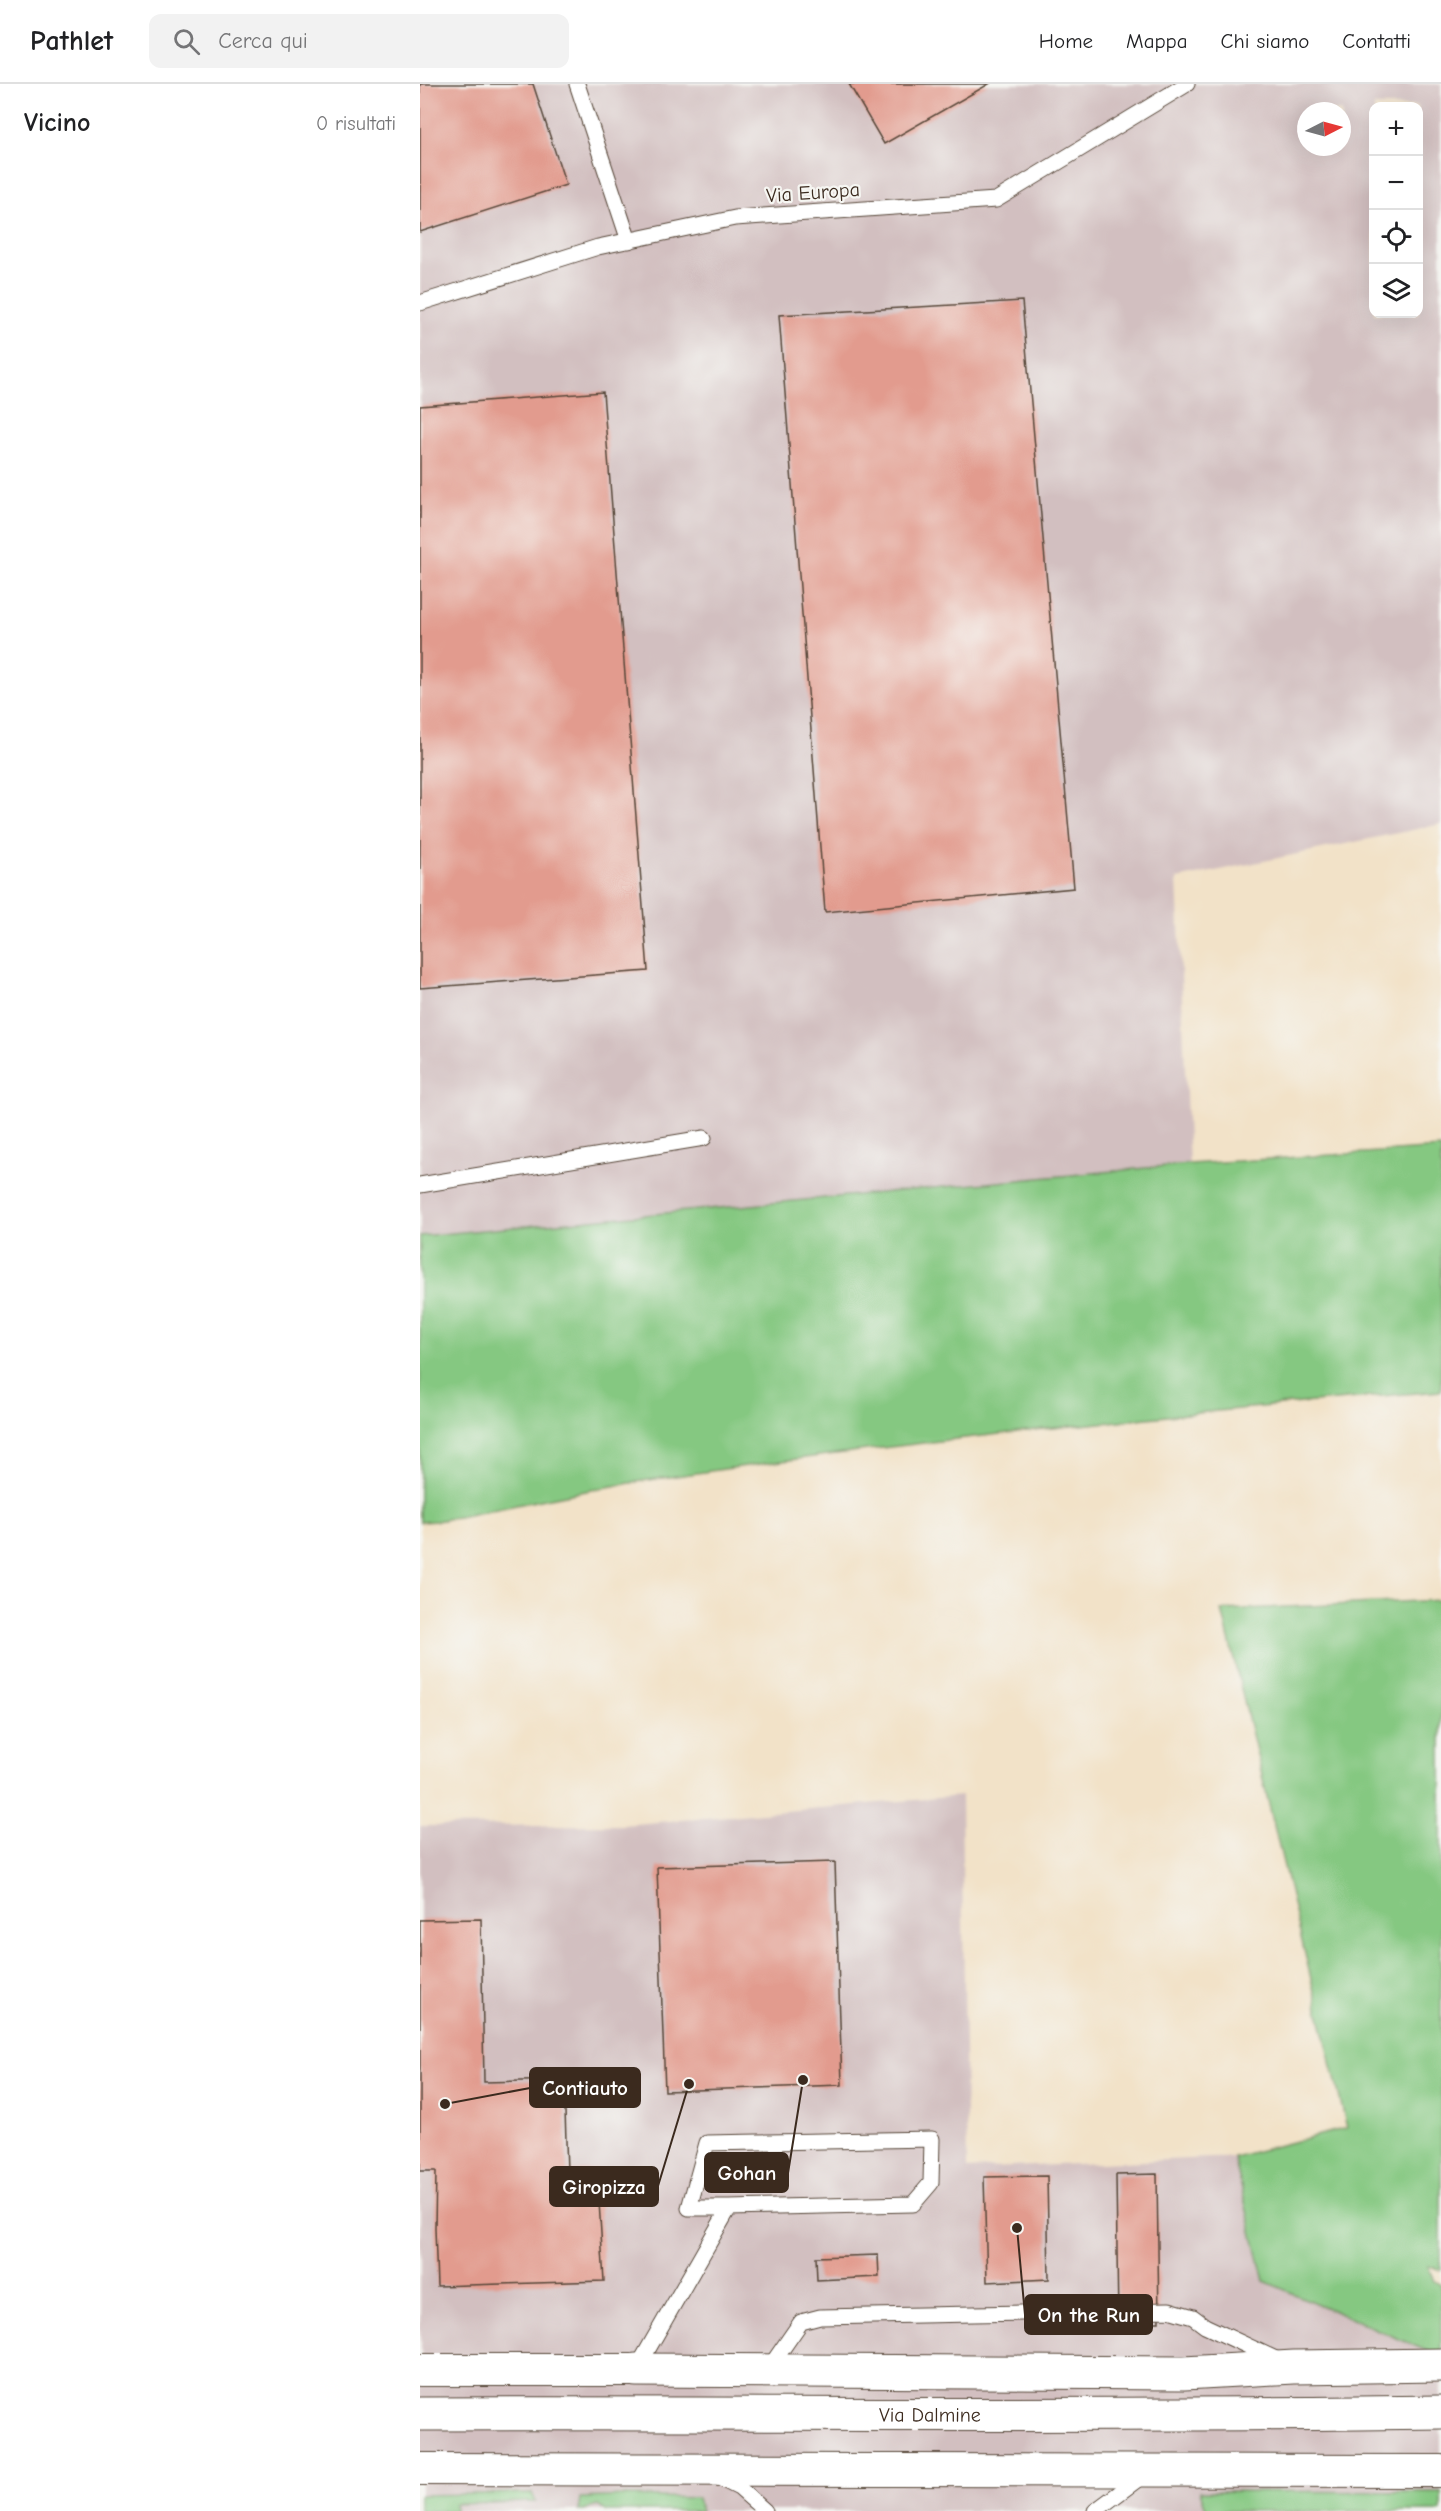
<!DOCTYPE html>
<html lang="it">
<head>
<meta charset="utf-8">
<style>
  :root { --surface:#fff; --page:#f2f2f2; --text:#202124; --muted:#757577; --line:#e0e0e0 }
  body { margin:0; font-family:"Comic Neue",sans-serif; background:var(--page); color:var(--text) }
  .controls { position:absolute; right:18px; top:18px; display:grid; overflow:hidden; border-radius:12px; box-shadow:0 6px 24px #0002 }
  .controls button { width:54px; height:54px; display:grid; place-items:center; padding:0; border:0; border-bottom:2px solid var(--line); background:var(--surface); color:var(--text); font:30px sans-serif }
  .compass { position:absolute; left:877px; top:18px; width:54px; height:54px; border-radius:50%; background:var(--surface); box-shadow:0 6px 24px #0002; rotate:84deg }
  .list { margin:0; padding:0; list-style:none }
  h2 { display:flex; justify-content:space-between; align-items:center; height:78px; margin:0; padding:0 24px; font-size:26px }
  h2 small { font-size:20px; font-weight:400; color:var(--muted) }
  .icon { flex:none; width:33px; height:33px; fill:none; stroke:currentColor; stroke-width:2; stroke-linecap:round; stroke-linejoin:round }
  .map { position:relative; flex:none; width:1021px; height:2427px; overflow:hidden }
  header { display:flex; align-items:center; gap:36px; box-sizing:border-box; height:84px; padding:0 30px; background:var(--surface); border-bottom:2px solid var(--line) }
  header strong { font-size:28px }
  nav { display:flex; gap:33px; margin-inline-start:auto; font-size:21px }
  .search { width:420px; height:54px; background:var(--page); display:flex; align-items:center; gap:15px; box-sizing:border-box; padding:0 21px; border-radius:12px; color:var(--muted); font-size:22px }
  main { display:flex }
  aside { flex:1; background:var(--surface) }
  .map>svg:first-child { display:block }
  .industrial { fill:#d2bfc0; fill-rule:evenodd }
  .green { fill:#85c881; stroke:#607950; stroke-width:1.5 }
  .building { fill:#e29b8e }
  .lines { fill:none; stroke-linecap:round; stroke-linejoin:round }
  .service-casing { stroke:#564638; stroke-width:17 }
  .minor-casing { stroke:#564638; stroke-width:34 }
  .trunk-casing { stroke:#564638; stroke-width:35 }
  .service { stroke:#fff; stroke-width:15 }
  .minor { stroke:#fff; stroke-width:32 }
  .trunk { stroke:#fff; stroke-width:33 }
  .labels { text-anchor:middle; stroke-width:4.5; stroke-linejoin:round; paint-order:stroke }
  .street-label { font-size:20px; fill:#3b2a1e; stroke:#f6f6f2 }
  .leader { fill:none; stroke:#3b2a1e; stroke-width:2 }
  .callout-dot { fill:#3b2a1e; stroke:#f6f6f2; stroke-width:2 }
  .callout { fill:#3b2a1e; stroke:#3b2a1e; stroke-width:2 }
  .callout-label { font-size:21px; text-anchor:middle; font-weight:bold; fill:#fff }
</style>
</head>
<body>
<header>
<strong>Pathlet</strong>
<div class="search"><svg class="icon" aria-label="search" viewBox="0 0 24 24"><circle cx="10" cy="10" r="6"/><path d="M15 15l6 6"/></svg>Cerca qui</div>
<nav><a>Home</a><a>Mappa</a><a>Chi siamo</a><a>Contatti</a></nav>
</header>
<main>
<aside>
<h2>Vicino<small>0 risultati</small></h2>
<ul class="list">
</ul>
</aside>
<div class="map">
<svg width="1021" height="2427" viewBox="0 0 1021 2427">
  <rect width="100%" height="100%" fill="#f6f6f2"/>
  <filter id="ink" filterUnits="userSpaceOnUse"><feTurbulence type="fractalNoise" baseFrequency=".0167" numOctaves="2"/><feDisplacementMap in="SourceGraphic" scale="12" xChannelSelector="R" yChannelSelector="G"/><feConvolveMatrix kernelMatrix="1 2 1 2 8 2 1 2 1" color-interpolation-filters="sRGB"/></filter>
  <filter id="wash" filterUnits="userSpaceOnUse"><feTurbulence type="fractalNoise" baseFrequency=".008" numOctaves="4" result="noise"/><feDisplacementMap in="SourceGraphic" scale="24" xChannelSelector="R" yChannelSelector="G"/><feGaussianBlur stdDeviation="1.35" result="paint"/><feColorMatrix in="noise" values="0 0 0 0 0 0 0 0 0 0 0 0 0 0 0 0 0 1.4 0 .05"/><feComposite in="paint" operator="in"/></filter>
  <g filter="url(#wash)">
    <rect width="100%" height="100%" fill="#f2e2c8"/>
    <g class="industrial">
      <path d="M 0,0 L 1021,0 L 1021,740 L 757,795 L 769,1080 L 0,1152 ZM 954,22 L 998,22 L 998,230 L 954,230 ZM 886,27 L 922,27 L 922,63 L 886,63 Z"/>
      <polygon points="541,1712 547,2085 814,2073 844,2197 1021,2273 1021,2408 781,2407 787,2427 281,2427 277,2414 210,2427 0,2427 0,1742 202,1741"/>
    </g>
    <g class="green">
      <path d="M 1021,1064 L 1021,1307 C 754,1329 487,1357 222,1397 C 153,1408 85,1424 17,1437 L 0,1438 L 0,1152 L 769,1080 Z"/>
      <polygon points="1021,1516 1021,2186 1008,2182 1014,2197 1021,2200 1021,2273 844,2197 814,2073 927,2044 802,1526"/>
      <polygon points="780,2407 1021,2408 1021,2427 787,2427"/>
      <polygon points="112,2409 116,2418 35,2420 35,2427 0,2427 0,2411"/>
      <polygon points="206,2412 277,2414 281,2427 186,2427 178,2422 158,2427 160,2414"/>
    </g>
    <g id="blocks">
      <g class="building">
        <polygon points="0,0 113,0 146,101 0,148"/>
        <polygon points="429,0 569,0 464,60"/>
        <polygon points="602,217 654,804 405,828 359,231"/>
        <polygon points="183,308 228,887 0,904 0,322"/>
        <polygon points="415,1778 422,2001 245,2007 237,1783"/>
        <polygon points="61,1835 64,1998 144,1996 147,2087 177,2086 184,2197 17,2202 15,2144 16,2087 0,2087 0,1836"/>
        <polygon points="737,2090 739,2238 698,2238 696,2091"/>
        <polygon points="627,2092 629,2195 567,2198 564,2093"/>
        <polygon points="458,2171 459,2193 397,2196 396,2173"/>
      </g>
    </g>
  </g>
  <g filter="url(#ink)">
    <use href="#blocks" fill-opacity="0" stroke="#564638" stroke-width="1.5"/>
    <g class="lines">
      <g class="service-casing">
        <g id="service">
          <polyline points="157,0 209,157"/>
          <polyline points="0,219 178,163 315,134 576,116 767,0"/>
          <polyline points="0,1101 284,1054"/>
          <polyline points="216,2286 309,2124 493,2120 511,2099 512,2055 287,2059 269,2124 309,2124"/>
          <polyline points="347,2287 381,2238 400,2233 749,2226 773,2233 785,2242 860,2277"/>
          <polyline points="297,2393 319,2404 345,2427"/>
          <polyline points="675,2427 725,2390"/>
        </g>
      </g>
      <g class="minor-casing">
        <g id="minor">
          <polyline points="0,2286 216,2286"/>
          <polyline points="0,2385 1021,2387"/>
        </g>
      </g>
      <g class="trunk-casing">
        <g id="trunk">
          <polyline points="216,2286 764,2289 874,2283 1021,2281"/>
          <path id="s1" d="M 0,2330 C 340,2329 681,2333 1021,2328"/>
        </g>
      </g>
      <use href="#service" class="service"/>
      <use href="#minor" class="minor"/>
      <use href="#trunk" class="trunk"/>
    </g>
  </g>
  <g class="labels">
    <g class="street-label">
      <text transform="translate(393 108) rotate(-4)" y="7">Via Europa</text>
      <text dy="7" stroke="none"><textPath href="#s1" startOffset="510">Via Dalmine</textPath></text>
    </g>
  </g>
  <path class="leader" d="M25 2020L110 2004M383 1996L368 2089M269 2000L238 2102M597 2144L605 2231"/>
  <g class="callout-dot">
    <circle cx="25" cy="2020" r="6"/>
    <circle cx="383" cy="1996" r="6"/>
    <circle cx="269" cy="2000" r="6"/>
    <circle cx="597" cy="2144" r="6"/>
  </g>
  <g class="callout">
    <rect x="110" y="1984" width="110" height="39" rx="6"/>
    <rect x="285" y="2069" width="83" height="39" rx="6"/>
    <rect x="130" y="2083" width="108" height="39" rx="6"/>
    <rect x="605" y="2211" width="127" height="39" rx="6"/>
  </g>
  <g class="callout-label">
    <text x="165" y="2011">Contiauto</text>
    <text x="327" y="2096">Gohan</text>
    <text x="184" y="2110">Giropizza</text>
    <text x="669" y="2238">On the Run</text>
  </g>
</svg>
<div class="controls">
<button>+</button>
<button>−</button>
<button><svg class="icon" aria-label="locate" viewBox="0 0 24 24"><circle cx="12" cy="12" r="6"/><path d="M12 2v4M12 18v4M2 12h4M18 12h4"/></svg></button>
<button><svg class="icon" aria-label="layers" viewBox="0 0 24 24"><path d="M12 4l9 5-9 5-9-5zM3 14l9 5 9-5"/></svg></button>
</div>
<svg class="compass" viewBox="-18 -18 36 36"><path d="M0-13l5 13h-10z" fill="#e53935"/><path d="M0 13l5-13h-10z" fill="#757577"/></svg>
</div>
</main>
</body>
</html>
